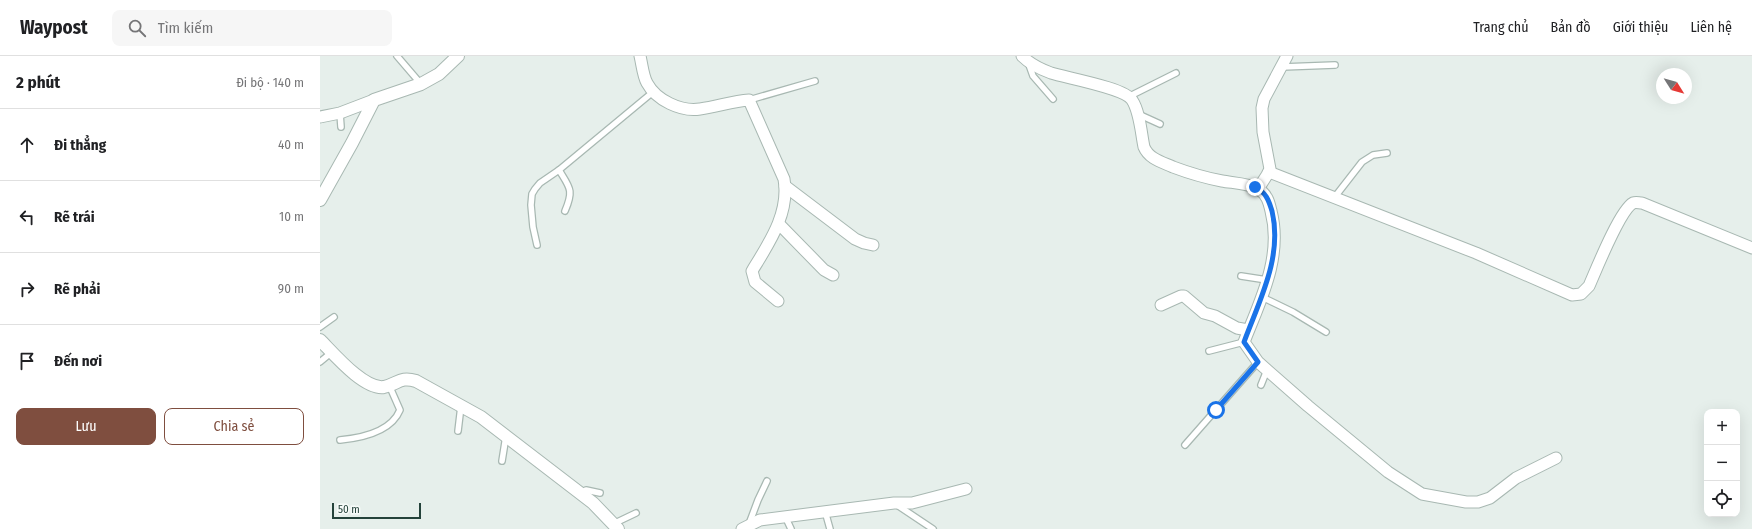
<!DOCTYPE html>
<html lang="vi">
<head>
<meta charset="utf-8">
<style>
  :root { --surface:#fff; --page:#f6f6f6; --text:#202124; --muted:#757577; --line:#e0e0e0; --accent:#7f4e3f }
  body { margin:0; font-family:"Fira Sans Condensed",sans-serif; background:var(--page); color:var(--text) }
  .controls { position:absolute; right:12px; bottom:12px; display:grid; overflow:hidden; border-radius:8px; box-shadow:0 4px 16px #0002 }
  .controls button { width:36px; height:36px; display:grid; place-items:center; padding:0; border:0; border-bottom:1px solid var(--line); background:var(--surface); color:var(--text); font:20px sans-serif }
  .compass { position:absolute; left:1336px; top:12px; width:36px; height:36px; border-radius:50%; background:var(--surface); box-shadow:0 4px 16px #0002; rotate:127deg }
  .scale { position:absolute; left:12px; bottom:10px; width:89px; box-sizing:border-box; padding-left:4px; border:2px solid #24423a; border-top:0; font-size:11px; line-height:14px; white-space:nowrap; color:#24423a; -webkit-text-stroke:3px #f7fbf9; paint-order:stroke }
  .stop { position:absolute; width:12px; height:12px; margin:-9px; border:3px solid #1a73e8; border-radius:50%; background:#fff }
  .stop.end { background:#1a73e8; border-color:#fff; box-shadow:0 1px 4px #0008 }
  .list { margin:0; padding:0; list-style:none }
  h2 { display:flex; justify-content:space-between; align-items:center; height:52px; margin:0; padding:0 16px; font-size:17px }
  h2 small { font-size:13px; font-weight:400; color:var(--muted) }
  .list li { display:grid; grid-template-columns:26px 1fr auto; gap:12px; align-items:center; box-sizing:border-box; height:72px; padding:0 16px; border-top:1px solid var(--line) }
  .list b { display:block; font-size:15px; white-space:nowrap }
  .list em { font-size:13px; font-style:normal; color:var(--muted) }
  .actions { display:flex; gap:8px; padding:12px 16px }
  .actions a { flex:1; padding:9px 0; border:1px solid var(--accent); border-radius:8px; text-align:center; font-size:14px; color:var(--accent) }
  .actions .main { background:var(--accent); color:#fff }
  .icon { flex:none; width:22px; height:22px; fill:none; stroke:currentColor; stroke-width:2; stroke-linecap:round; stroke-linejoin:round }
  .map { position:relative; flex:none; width:1432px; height:473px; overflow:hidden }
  header { display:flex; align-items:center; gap:24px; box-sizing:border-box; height:56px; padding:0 20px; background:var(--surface); border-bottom:1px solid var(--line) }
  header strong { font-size:19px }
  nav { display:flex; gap:22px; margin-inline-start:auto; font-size:14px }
  .search { width:280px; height:36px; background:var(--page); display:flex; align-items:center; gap:10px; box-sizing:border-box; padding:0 14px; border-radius:8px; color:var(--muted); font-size:15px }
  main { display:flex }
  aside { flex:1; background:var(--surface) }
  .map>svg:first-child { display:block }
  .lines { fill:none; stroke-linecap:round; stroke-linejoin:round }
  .service-casing { stroke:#a8b8b2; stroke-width:8 }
  .minor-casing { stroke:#a8b8b2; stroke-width:13 }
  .tertiary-casing { stroke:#a8b8b2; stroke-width:14 }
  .service { stroke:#fff; stroke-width:5.5 }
  .minor { stroke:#fff; stroke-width:11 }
  .tertiary { stroke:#fff; stroke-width:12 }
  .route { stroke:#1a73e8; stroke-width:5 }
</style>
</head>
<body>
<header>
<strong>Waypost</strong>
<div class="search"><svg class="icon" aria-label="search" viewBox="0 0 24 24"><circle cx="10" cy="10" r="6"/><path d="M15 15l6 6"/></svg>Tìm kiếm</div>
<nav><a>Trang chủ</a><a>Bản đồ</a><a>Giới thiệu</a><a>Liên hệ</a></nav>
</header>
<main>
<aside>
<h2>2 phút<small>Đi bộ · 140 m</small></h2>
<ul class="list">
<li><svg class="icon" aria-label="ahead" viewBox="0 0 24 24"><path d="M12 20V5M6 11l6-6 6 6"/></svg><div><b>Đi thẳng</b></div><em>40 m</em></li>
<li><svg class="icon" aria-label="left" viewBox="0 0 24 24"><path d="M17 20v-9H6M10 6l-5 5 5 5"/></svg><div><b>Rẽ trái</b></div><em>10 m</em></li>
<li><svg class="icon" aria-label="right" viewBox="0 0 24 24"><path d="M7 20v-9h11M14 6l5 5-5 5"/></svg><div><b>Rẽ phải</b></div><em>90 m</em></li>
<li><svg class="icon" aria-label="arrive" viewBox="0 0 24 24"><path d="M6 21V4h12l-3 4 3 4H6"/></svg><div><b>Đến nơi</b></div></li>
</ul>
<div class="actions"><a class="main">Lưu</a><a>Chia sẻ</a></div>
</aside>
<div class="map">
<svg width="1432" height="473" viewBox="0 0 1432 473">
  <rect width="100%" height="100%" fill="#e6efeb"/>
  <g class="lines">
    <g class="service-casing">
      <g id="service">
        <polyline points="77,0 101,28"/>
        <polyline points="708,6 713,20 733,43"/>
        <polyline points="962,11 1015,9"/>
        <polyline points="810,40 856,17"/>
        <polyline points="429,44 495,25"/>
        <polyline points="20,57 21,71"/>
        <polyline points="818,58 840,68"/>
        <path d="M 239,114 C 250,132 254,134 245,155"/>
        <polyline points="1014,142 1042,106 1053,99 1067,97"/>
        <polyline points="217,189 213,171 211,149 212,138 215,133 220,127 239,114 333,36"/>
        <polyline points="921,220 947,224"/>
        <polyline points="942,241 973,256 1006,276"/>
        <polyline points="0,271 14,261"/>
        <polyline points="889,295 924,286"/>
        <polyline points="0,306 12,296"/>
        <polyline points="941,329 947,314"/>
        <polyline points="138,375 141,350"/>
        <path d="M 20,384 C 41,382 71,376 80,354 L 69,329"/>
        <polyline points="865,389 938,306"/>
        <polyline points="182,405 186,380"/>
        <polyline points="260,437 266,434 280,437"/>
        <polyline points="577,449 613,473"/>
        <polyline points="505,455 510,473"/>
        <polyline points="465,460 471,473"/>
        <polyline points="293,468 316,457"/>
        <polyline points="429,468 438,444 447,425"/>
      </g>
    </g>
    <g class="minor-casing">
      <g id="minor">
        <path d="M 320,0 C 322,8 323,20 327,27 C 336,44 361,56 380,53 C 397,51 412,45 429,44 L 464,123 C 470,157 449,187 432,215 L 435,226 L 458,245"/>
        <path d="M 702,0 C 710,8 720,13 731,17 C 747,22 805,32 812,44 C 820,56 821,77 824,91 C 829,103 842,106 853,111 C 869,117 886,122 902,125 C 913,127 928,127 938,133 C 947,138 949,146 951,155 C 963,201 940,245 924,286 L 938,306 L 988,350 L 1068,416 L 1102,438 L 1146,446 L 1158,446 L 1170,442 L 1196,422 L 1236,402"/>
        <polyline points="0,61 20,57 54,44"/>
        <path d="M 949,116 L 1156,197 L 1252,239 L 1261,238 L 1269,230 C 1276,214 1300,154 1313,147 C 1316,146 1319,147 1322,147 L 1432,192"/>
        <polyline points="465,130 535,183 544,187 553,189"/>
        <polyline points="938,133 947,119 950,113 943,76 942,52 944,43 967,0"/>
        <polyline points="459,168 504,214 513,219"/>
        <polyline points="841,249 861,240 864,240 884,257 895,260 917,272 928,274"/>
        <polyline points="422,473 440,464 574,447 592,447 646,433"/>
      </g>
    </g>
    <g class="tertiary-casing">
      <g id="tertiary">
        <polyline points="0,144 32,87 54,44 101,28 119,18 138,0"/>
        <path d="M 0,284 C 13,297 44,334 64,331 C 78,328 80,320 96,325 L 161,361 L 273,447 L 298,473"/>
      </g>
    </g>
    <use href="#service" class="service"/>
    <use href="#minor" class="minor"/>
    <use href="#tertiary" class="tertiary"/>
  </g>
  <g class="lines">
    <path class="route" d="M 896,354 L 938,306 L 924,286 C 939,245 963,201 952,155 C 949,145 946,136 935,131"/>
  </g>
</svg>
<div class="controls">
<button>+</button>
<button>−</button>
<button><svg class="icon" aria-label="locate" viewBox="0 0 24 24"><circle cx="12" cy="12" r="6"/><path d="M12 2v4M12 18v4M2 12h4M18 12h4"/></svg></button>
</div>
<svg class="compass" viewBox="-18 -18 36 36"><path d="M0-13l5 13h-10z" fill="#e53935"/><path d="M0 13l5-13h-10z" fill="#757577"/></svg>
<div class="scale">50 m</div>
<div class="stop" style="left:896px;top:354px"></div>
<div class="stop end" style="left:935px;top:131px"></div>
</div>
</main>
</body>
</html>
